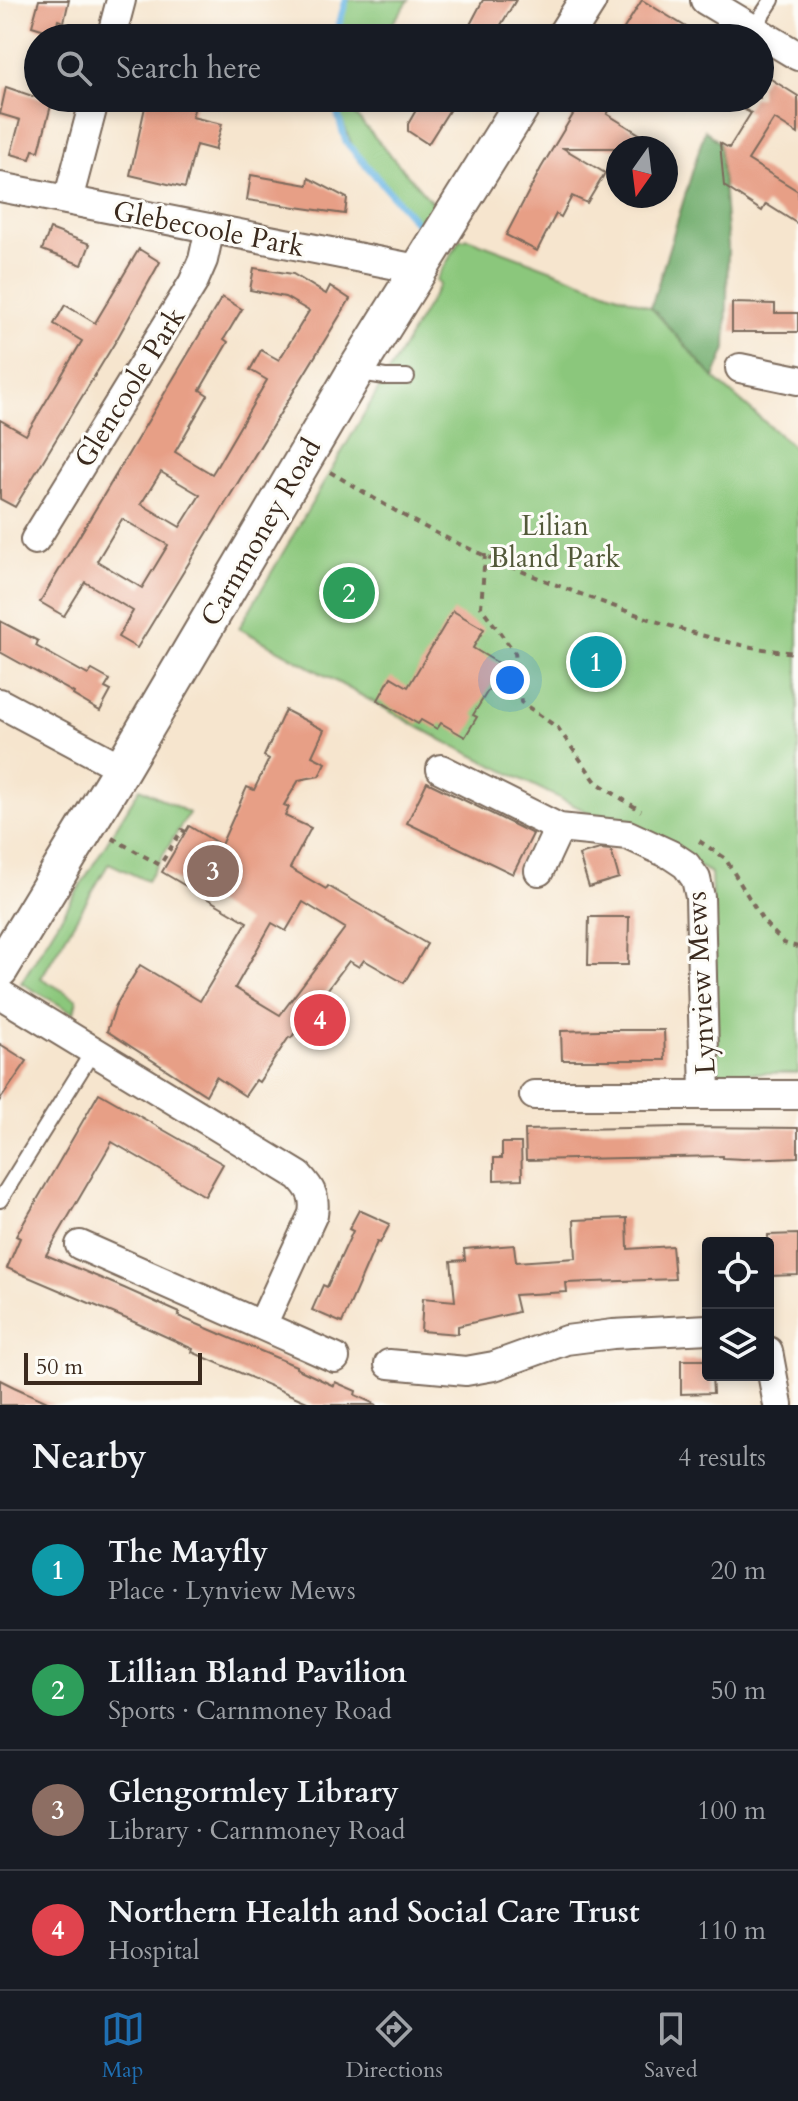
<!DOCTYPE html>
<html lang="en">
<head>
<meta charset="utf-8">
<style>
  :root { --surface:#171b24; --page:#242831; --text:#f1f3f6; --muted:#9ea1a6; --line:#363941; --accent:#1f6fb2 }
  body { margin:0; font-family:Cardo,serif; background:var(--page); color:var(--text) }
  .controls { position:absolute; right:24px; bottom:24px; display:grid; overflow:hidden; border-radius:8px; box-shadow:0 4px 12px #0003 }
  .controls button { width:72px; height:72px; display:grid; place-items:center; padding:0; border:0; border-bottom:2px solid var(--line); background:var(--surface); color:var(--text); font:40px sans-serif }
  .compass { position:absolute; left:606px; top:136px; width:72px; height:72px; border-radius:50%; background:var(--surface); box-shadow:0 4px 12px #0003; rotate:194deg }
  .scale { position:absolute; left:24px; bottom:20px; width:178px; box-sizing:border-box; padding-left:8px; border:4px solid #3b2a1e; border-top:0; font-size:22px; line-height:28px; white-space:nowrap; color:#3b2a1e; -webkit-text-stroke:6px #fdfcf7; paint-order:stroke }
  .you { position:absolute; left:510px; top:680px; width:28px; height:28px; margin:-20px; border:6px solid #fff; border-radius:50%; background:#1a73e8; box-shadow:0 0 0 12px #1a73e833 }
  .badge { display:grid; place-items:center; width:52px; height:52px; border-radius:50%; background:var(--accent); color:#fff; font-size:26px; font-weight:700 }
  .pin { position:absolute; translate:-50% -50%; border:4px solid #fff; box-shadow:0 2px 8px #0006 }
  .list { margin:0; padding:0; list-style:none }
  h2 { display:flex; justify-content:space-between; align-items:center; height:104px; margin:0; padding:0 32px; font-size:34px }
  h2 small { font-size:26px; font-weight:400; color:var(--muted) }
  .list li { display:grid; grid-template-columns:52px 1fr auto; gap:24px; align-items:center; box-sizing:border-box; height:120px; padding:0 32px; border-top:2px solid var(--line) }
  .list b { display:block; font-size:30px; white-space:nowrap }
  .list p { margin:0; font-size:26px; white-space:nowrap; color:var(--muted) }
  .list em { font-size:26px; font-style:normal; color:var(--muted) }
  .icon { flex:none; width:44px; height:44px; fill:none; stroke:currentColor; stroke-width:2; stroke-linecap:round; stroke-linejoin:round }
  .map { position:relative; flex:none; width:798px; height:1405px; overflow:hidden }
  .search { position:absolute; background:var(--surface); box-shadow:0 4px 12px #0003; left:24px; right:24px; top:24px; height:88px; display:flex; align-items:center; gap:20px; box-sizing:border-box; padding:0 28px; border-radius:44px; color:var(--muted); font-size:30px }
  .sheet { height:584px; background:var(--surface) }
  nav { display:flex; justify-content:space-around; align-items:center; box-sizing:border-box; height:112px; border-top:2px solid var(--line); background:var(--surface); font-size:22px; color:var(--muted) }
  nav a { display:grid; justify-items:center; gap:4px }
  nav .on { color:var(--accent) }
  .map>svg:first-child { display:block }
  .green { fill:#8bc77c; stroke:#63784d; stroke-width:2 }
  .forest { fill:#70ac6c; stroke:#566b45; stroke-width:2 }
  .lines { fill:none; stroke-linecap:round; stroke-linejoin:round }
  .stream { stroke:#6cb7e5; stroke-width:7 }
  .building { fill:#e79f86; fill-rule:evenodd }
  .service-casing { stroke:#7c6b5c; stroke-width:18 }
  .minor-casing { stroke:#7c6b5c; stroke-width:32 }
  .tertiary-casing { stroke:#7c6b5c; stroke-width:40 }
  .path { stroke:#7c6b5c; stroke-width:4; stroke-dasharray:6 6; stroke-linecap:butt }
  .service { stroke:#fff; stroke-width:14 }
  .minor { stroke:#fff; stroke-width:28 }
  .tertiary { stroke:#fff; stroke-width:36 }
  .labels { text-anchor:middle; stroke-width:6; stroke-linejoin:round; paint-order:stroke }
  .street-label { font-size:28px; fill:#3b2a1e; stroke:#fdfcf7 }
  .park-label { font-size:28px; fill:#53593a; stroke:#fdfcf7 }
</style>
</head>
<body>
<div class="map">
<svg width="798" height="1405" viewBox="0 0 798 1405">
  <rect width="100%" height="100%" fill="#fdfcf7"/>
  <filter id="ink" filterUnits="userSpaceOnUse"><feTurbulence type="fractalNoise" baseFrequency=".0125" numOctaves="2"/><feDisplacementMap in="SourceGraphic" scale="16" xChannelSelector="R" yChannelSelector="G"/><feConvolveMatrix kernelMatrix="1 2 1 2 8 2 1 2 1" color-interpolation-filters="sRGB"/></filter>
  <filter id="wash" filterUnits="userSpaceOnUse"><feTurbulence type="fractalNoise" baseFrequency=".006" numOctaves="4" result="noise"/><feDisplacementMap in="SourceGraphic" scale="32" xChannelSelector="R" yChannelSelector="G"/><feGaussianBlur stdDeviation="1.8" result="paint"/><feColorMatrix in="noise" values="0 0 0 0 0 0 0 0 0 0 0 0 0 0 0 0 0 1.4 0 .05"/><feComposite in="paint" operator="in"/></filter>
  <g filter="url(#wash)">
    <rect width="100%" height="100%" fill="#f6e5ce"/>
    <g class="green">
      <polygon points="346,0 409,0 382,38 336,38"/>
      <polygon points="333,98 354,98 350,109 435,206 423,228 358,160"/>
      <polygon points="467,238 651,307 714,378 798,451 798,1073 719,1073 711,873 444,741 239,628 440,284 436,280 461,239 465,240"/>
      <polygon points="140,788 189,813 147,881 109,863 41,978 77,999 74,1013 21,983"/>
    </g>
    <polygon class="forest" points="705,130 720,143 728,246 726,349 714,378 651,307"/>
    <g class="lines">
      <g class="stream">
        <polyline points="335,38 346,0"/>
        <polyline points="333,98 346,142 420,227"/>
      </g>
    </g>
    <g id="blocks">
      <g class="building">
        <polygon points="39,0 69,0 64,22 58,20 55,33 32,26"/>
        <polygon points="483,0 516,0 493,38 463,38"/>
        <polygon points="642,0 704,38 618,38"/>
        <polygon points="766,76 798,96 798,134 774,119 748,160 798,191 798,224 766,204 762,211 724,186 720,143 729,148 751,113 745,110 753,98 760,98 760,86"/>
        <polygon points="6,87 38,98 53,98 39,151 33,150 30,159 11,154 20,120 0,114"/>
        <polygon points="147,98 197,98 192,117 222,124 215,150 196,145 185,188 130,175"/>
        <polygon points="423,98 457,98 428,144 408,131 408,124"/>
        <polygon points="583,98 618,98 607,114 662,148 563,148 605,173 587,203 572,196 561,217 556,214 537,251 506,235 541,168"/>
        <polygon points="251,175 308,185 309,178 347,198 345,214 247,200"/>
        <polygon points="50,229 90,244 82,265 42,250"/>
        <polygon points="139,249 160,262 117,339 15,507 0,499 0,420 26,435 82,341 54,324 65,305 95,323"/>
        <path d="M 254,268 L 293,274 L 326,294 L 330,286 L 350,299 L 137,648 L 118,637 L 133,611 L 85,582 L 64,616 L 40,602 L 222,297 L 242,309 L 224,339 L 228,342 L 200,390 L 208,395 L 175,452 L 212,474 L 217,466 L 267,380 L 250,370 L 261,350 L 279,360 L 309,311 L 285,297 L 250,290 ZM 161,472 L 200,495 L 180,527 L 141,504 ZM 122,519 L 168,545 L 142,588 L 97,561 Z"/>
        <polygon points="732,303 775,304 775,313 798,313 798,332 732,332"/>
        <polygon points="453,611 484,629 473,648 503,666 473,715 477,717 465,737 441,723 437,729 421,720 418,724 378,700 391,677 408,687"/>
        <polygon points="0,621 38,641 36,646 88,675 92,670 110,680 105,688 111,691 100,711 73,695 74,693 0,652"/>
        <path d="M 285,710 L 324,730 L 312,756 L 326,763 L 319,776 L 299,780 L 284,805 L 289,807 L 285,816 L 311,828 L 290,868 L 326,889 L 328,886 L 427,944 L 404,983 L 364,960 L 359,967 L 349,961 L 291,1038 L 289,1037 L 259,1082 L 256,1080 L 245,1096 L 216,1077 L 206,1095 L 107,1031 L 116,1005 L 140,965 L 200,1001 L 247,922 L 162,872 L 189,826 L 221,845 L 247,787 L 254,790 L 269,759 L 264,756 ZM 303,902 L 345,928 L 280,1015 L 235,988 L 272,923 L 286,931 Z"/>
        <polygon points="427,782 533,834 513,874 407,823"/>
        <polygon points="600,849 611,850 619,878 589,887 579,855"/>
        <polygon points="589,917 629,917 628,965 588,965"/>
        <polygon points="599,1030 664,1030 665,1060 562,1060 561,1031"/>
        <polygon points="0,1044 27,1061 0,1100"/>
        <polygon points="99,1093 223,1164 205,1196 112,1142 46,1255 124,1288 180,1313 178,1316 296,1366 296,1368 334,1386 335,1382 356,1391 355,1395 377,1405 314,1405 192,1352 193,1349 134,1322 7,1268 20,1238 16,1236"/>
        <polygon points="680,1127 798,1128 798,1157 743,1159 723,1158 723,1156 526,1160 525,1130"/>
        <polygon points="502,1143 521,1143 522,1179 494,1180 494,1158 502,1158"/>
        <polygon points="359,1210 390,1224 380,1243 377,1242 342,1323 312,1310 323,1285 327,1287 353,1231 349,1229"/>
        <polygon points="627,1218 628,1249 672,1246 675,1279 566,1283 567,1292 514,1295 518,1312 458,1326 458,1334 421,1331 423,1298 455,1301 451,1261 465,1260 464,1249 514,1245 516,1262 576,1258 574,1220"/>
        <polygon points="798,1234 798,1275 768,1276 768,1235"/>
        <polygon points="681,1360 708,1360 708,1375 712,1375 713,1393 681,1394"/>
        <polygon points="0,1380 14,1387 54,1405 0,1405"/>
      </g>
    </g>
  </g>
  <g filter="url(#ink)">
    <use href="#blocks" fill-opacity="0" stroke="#7c6b5c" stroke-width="2"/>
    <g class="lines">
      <g class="service-casing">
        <g id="service">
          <polyline points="753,29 772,0"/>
          <polyline points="355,372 385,377 407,377"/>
          <polyline points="0,1200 93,1051"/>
        </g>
      </g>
      <g class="minor-casing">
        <g id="minor">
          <polyline points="705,0 798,56"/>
          <polyline points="111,38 121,0"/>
          <polyline points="0,187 407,267 417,273"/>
          <polyline points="68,200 95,98"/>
          <polyline points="740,368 798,380"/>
          <polyline points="35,540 193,283 203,260 210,228"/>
          <polyline points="0,703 122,768"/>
          <polyline points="441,769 559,828 628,835 671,855 686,865 696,879 700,897 705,1094"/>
          <polyline points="539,871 559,828"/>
          <path d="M 0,994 L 299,1176 C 310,1188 316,1196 313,1214 L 262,1325"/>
          <polyline points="534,1095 798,1095"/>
          <polyline points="80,1245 335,1358"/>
          <polyline points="768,1351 778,1405"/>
          <polyline points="389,1364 466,1371 494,1366 566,1340 613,1334 708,1329"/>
        </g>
      </g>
      <g class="tertiary-casing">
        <g id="tertiary">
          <polyline points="564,38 588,0"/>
          <polyline points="0,969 122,768 355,372 526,98"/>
        </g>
      </g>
      <g class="path">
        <path d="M 330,472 C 359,489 389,508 419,524 C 483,558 553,584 621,609 C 677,629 738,649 798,653"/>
        <polyline points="485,554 481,607 515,653 521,702 558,728 596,782 641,811"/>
        <polyline points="112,838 160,865 182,830 186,832"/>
        <polyline points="699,841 725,858 763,921 784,943 798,947"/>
      </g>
      <use href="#service" class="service"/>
      <use href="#minor" class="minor"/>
      <use href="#tertiary" class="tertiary"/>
    </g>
  </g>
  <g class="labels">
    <g class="street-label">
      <text transform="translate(209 228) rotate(11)" y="10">Glebecoole Park</text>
      <text transform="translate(129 387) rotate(-58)" y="10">Glencoole Park</text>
      <text transform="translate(260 532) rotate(-60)" y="10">Carnmoney Road</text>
      <text transform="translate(700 983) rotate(-93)" y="10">Lynview Mews</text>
    </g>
    <g class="park-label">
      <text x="555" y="535">Lilian<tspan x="555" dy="32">Bland Park</tspan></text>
    </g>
  </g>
</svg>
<div class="controls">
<button><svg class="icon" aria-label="locate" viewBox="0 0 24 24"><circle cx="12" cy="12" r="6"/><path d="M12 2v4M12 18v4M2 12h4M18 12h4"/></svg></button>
<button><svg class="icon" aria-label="layers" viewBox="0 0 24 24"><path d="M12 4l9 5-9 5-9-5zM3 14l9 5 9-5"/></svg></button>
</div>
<svg class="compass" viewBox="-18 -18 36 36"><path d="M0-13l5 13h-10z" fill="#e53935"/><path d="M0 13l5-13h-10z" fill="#9ea1a6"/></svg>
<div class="scale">50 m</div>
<div class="you"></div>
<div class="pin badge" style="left:596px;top:662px;background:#0f9aa8">1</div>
<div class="pin badge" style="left:349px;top:593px;background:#2e9e5b">2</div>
<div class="pin badge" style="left:213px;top:871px;background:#8d6e63">3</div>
<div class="pin badge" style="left:320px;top:1020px;background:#e0444e">4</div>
<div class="search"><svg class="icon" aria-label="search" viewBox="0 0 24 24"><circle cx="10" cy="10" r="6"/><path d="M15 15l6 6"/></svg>Search here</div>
</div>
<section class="sheet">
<h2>Nearby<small>4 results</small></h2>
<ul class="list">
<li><span class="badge" style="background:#0f9aa8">1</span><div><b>The Mayfly</b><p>Place · Lynview Mews</p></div><em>20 m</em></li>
<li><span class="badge" style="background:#2e9e5b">2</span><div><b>Lillian Bland Pavilion</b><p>Sports · Carnmoney Road</p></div><em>50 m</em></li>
<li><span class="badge" style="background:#8d6e63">3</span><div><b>Glengormley Library</b><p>Library · Carnmoney Road</p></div><em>100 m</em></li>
<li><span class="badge" style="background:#e0444e">4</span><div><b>Northern Health and Social Care Trust</b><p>Hospital</p></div><em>110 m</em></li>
</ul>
</section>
<nav>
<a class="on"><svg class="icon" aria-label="map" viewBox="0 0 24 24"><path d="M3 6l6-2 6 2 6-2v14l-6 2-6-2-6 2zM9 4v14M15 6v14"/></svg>Map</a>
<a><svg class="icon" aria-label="directions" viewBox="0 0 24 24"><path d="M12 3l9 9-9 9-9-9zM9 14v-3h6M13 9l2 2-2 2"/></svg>Directions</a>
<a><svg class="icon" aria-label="saved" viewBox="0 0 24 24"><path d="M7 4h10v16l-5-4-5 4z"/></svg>Saved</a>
</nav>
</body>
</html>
